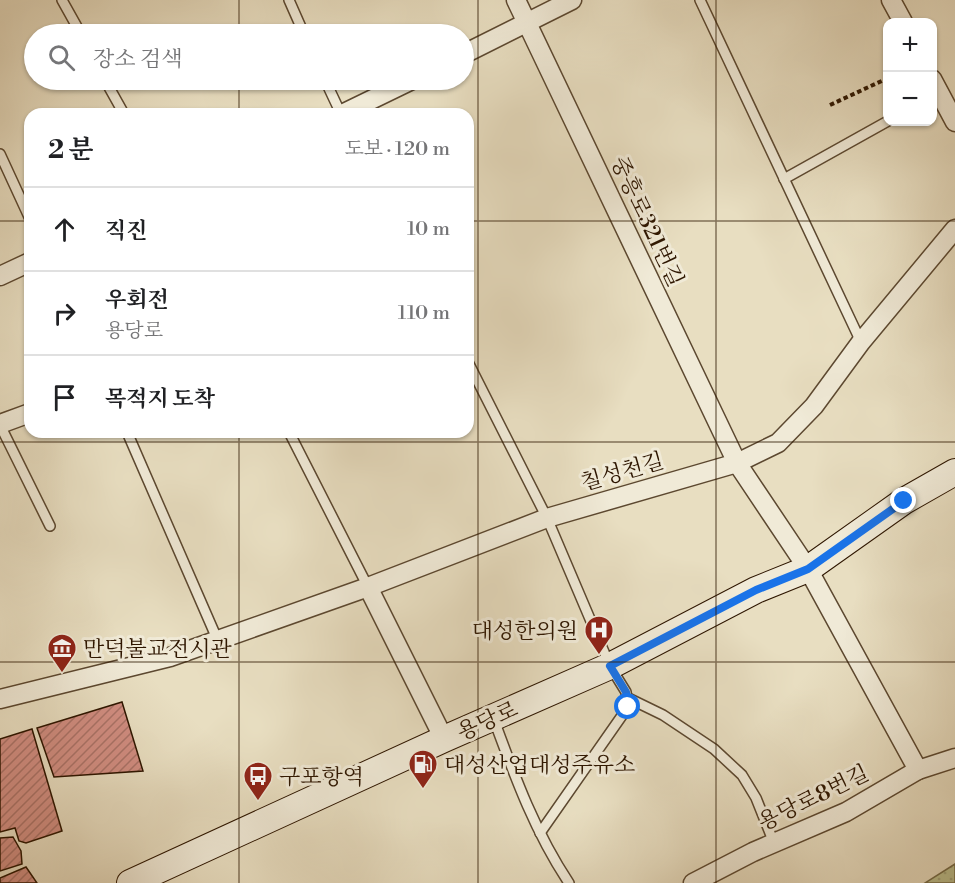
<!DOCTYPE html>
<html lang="ko">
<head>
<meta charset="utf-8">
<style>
  :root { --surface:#fff; --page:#f6f6f6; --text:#202124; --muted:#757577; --line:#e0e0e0 }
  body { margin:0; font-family:"Libre Bodoni","Noto Serif KR",serif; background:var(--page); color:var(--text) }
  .controls { position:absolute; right:18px; top:18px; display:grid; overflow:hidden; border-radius:12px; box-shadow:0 2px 4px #0004 }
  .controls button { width:54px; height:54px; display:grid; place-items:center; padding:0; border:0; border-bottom:2px solid var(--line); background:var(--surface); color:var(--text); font:30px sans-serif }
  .stop { position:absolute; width:18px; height:18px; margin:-14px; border:4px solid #1a73e8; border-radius:50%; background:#fff }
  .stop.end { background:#1a73e8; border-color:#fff; box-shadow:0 2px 6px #0008 }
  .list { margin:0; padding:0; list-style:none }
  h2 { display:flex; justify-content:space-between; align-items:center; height:78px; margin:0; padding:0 24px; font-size:26px }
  h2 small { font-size:20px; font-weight:400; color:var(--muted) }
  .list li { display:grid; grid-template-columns:39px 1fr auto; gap:18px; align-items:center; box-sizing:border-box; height:84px; padding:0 24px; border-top:2px solid var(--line) }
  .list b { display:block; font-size:22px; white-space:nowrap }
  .list p { margin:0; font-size:20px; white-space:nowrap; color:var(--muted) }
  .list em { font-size:20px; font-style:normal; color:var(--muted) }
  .icon { flex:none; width:33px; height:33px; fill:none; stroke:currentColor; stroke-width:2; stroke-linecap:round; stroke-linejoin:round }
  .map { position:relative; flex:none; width:955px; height:883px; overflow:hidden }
  .search { position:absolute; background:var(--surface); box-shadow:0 2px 4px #0004; left:24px; top:24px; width:450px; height:66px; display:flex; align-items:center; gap:15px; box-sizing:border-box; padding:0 21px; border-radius:33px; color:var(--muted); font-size:22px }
  .panel { position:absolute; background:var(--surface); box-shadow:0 2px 4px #0004; left:24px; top:108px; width:450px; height:330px; border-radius:18px }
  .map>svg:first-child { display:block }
  .park { fill:url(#park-dots); stroke:#746b48; stroke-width:1.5 }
  .building { fill:url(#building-hatch); stroke:#2e1600; stroke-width:1.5 }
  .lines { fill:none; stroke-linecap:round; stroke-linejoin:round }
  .lane-casing { stroke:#5c4830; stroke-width:12 }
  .street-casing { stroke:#5c4830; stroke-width:21 }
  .secondary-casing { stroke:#2e1600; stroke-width:28 }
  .path { stroke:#2e1600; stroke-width:4; stroke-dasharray:4.5 3; stroke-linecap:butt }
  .lane { stroke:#f0ead7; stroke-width:9 }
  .street { stroke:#f0ead7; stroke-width:18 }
  .secondary { stroke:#f0ead7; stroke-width:26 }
  .route { stroke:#1a73e8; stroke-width:8 }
  .grid { fill:none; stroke:#2e1600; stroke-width:1.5; stroke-opacity:0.55 }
  .labels { text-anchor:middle; stroke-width:6; stroke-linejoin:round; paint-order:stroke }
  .street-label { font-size:22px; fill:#2e1600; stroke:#f0ead7 }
  .poi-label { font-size:22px; fill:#2e1600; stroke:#f0ead7; text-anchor:start }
</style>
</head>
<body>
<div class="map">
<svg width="955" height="883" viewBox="0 0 955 883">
  <defs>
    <pattern id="park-dots" width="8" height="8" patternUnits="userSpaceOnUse" patternTransform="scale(1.5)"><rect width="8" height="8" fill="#bbc08f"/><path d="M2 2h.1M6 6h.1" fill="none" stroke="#a1a47a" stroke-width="1.8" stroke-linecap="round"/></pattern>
    <pattern id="building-hatch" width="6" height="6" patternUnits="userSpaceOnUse" patternTransform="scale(1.5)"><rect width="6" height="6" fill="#d18e82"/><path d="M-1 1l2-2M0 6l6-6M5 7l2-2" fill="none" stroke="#aa7368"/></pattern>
  </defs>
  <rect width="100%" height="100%" fill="#e8dec1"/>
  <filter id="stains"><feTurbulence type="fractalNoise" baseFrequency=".00333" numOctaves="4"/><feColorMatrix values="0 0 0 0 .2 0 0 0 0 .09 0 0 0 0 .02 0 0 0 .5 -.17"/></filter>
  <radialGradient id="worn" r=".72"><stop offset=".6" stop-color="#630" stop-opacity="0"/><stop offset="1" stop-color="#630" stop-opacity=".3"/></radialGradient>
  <polygon class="park" points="955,864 955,883 925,883"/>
  <g class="building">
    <polygon points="122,702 143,771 54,777 37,728"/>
    <polygon points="32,729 62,831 26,843 19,841 15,828 0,832 0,739"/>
    <polygon points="13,837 21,851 22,864 0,871 0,838"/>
    <polygon points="26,867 37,883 0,883 0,878"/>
  </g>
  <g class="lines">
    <g class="lane-casing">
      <g id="lane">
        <polyline points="62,0 81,34"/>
        <polyline points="289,0 304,34"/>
        <polyline points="700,0 861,342"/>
        <polyline points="105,80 124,114"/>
        <polyline points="325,80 341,114"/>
        <polyline points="0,154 30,219"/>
        <polyline points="784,179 888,121"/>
        <polyline points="468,362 547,518 610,666 626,692 628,707 540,833"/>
        <polyline points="0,425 50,526"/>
        <polyline points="127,432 218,641"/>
        <polyline points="289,432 368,587"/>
        <polyline points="626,697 663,715 714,749 742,775 756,798 774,843"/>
        <path d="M 494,720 C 515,777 535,832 569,883"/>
      </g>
    </g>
    <g class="street-casing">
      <g id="street">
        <polyline points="516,0 737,463 808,569 918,770"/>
        <polyline points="891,0 903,22"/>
        <polyline points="464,54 572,0"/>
        <polyline points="932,79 955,122"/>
        <polyline points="342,114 412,80"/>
        <polyline points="0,276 30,262"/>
        <polyline points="0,424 30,413"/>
        <polyline points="368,587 444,739"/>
        <polyline points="0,699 170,657 368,587 547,518 737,463 778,443 814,406 861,342 955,229"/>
        <polyline points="693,883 753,852 846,812 918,770 955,758"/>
      </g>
    </g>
    <g class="secondary-casing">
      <polyline id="secondary" points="130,883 444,739 610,666 756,590 808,569 904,501 955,472"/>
    </g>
    <polyline class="path" points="830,105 888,78"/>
    <use href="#lane" class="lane"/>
    <use href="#street" class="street"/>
    <use href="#secondary" class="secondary"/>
  </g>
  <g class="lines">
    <polyline class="route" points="628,707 626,692 610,666 756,590 808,569 904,501"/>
  </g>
  <path class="grid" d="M 239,0 L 239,34M 478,0 L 478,883M 716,0 L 716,883M 239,80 L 239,114M 0,221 L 30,221M 468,221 L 955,221M 239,432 L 239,883M 0,442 L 955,442M 0,662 L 955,662"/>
  <defs>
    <g id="hospital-pin" transform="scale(1.5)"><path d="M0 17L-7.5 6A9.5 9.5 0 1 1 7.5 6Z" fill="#8f2418" stroke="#f0ead7"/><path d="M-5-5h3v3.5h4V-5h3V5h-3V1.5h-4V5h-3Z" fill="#fff"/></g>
    <g id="museum-pin" transform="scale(1.5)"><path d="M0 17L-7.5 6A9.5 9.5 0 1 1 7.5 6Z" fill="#8f2418" stroke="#f0ead7"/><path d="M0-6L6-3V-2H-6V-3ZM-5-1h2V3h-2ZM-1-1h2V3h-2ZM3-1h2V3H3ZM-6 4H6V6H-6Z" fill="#fff"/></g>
    <g id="fuel-pin" transform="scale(1.5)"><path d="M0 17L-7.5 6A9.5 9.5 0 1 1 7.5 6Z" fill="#8f2418" stroke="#f0ead7"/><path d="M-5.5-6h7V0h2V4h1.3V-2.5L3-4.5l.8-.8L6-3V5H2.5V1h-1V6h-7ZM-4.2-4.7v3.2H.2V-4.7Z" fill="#fff"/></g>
    <g id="bus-pin" transform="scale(1.5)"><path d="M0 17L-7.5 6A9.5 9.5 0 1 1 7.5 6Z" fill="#8f2418" stroke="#f0ead7"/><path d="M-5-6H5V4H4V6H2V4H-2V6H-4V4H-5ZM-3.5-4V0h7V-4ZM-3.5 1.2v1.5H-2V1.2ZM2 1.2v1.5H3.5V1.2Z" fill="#fff"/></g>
  </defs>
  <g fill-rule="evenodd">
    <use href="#hospital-pin" x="599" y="630"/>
    <use href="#museum-pin" x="62" y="648"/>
    <use href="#fuel-pin" x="423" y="764"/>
    <use href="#bus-pin" x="258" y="776"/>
  </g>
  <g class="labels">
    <g class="street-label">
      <text transform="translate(648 221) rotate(65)" y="8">중흥로321번길</text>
      <text transform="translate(622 471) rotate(-16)" y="8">칠성천길</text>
      <text transform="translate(487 720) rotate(-24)" y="8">용당로</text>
      <text transform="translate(813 797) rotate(-26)" y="8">용당로8번길</text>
    </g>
    <g class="poi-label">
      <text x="578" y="638" text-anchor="end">대성한의원</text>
      <text x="83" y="656">만덕불교전시관</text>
      <text x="444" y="772">대성산업대성주유소</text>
      <text x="279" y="784">구포항역</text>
    </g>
  </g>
  <rect width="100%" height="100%" filter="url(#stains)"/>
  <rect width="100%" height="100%" fill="url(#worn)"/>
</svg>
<div class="controls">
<button>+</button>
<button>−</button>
</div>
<div class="stop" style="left:628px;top:707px"></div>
<div class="stop end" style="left:904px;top:501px"></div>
<div class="search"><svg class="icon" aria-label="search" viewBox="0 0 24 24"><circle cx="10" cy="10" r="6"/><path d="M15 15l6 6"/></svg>장소 검색</div>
<section class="panel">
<h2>2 분<small>도보 · 120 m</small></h2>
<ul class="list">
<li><svg class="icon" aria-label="ahead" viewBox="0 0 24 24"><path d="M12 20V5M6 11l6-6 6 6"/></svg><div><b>직진</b></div><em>10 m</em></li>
<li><svg class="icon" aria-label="right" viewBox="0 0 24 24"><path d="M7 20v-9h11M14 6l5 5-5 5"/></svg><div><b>우회전</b><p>용당로</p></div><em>110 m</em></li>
<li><svg class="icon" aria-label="arrive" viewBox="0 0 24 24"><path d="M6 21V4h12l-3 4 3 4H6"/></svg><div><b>목적지 도착</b></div></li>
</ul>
</section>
</div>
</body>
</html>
